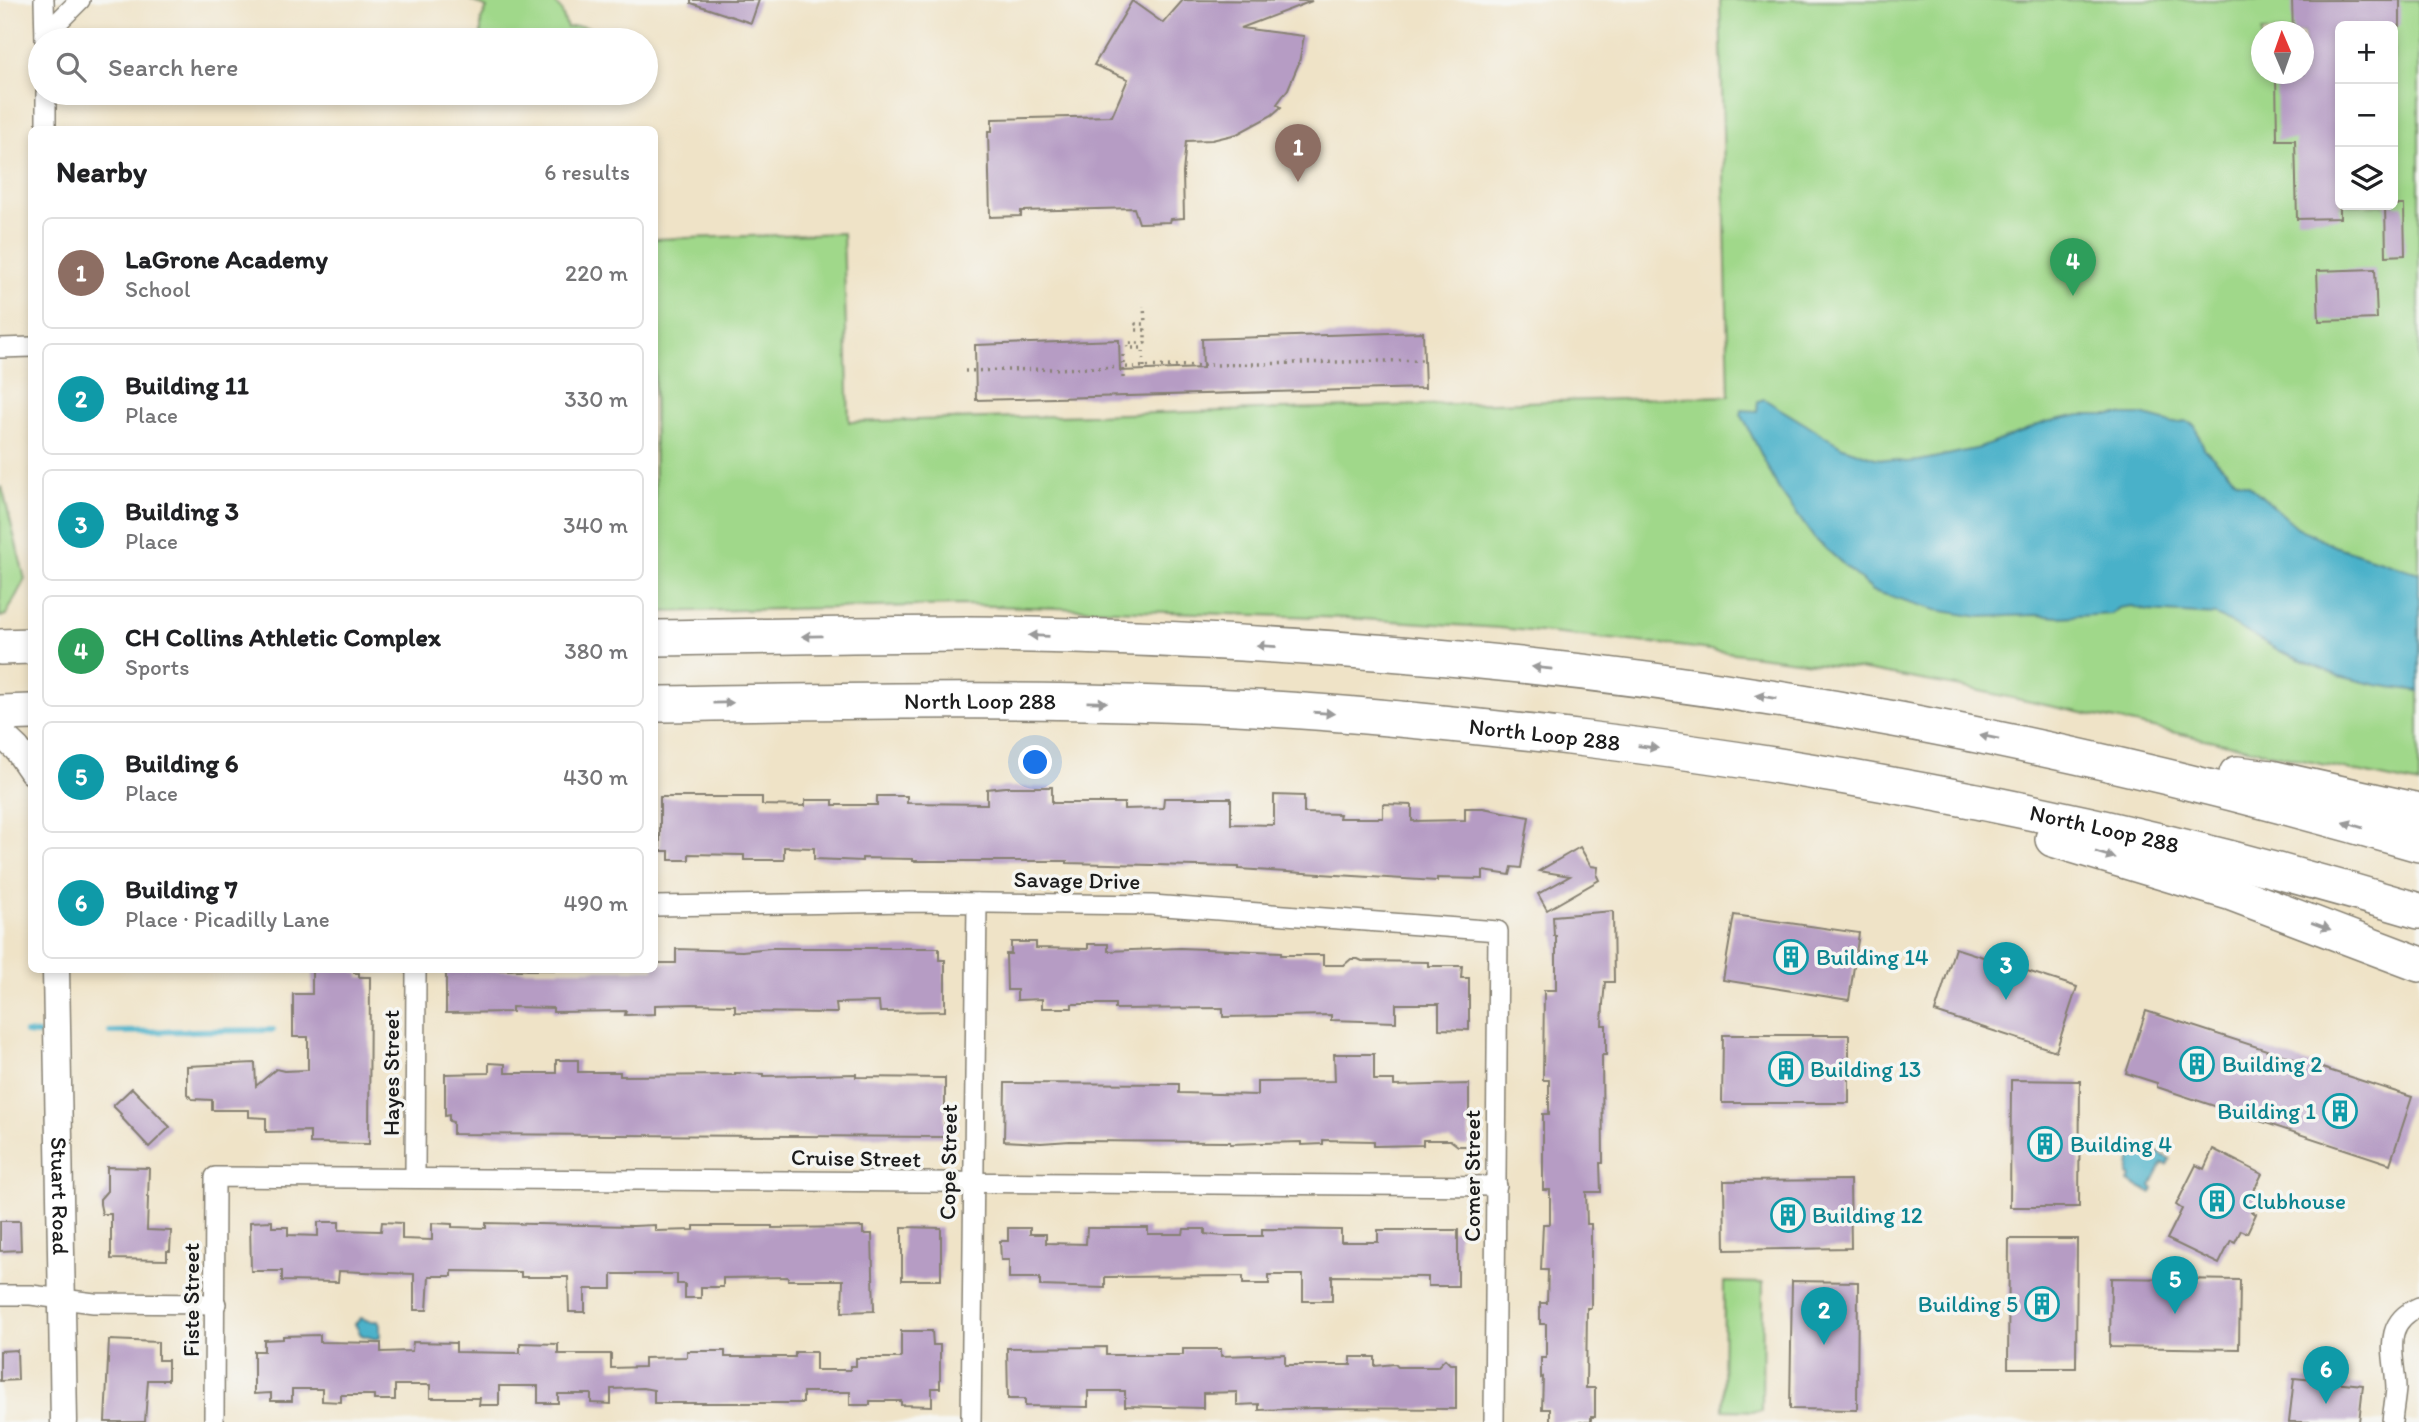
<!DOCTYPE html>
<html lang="en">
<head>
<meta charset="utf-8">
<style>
  :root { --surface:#fff; --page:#f2f2f2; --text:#202124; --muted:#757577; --line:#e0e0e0; --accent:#111827 }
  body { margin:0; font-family:Itim,sans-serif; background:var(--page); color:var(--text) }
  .controls { position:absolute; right:21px; top:21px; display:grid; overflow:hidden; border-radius:10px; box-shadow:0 4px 10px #0003 }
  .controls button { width:63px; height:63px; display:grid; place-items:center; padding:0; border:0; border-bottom:2px solid var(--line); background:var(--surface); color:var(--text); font:35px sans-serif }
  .compass { position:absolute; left:2251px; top:21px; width:63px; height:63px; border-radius:50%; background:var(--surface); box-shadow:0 4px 10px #0003; rotate:358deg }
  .you { position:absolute; left:1036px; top:763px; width:24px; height:24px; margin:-18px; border:5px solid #fff; border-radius:50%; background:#1a73e8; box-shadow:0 0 0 10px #1a73e833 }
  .badge { display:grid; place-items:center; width:46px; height:46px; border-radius:50%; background:var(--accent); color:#fff; font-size:23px; font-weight:700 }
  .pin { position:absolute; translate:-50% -58px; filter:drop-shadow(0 2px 4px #0008) }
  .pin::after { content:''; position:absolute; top:37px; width:24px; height:21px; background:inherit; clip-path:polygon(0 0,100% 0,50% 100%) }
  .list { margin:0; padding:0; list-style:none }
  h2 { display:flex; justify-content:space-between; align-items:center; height:91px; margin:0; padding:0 28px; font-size:30px }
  h2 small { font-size:23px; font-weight:400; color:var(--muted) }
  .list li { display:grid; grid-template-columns:46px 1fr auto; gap:21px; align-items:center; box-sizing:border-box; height:112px; margin:0 14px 14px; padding:0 14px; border:2px solid var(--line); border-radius:10px }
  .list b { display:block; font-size:26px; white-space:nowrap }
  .list p { margin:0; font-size:23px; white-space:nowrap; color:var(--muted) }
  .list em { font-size:23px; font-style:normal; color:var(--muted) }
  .icon { flex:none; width:38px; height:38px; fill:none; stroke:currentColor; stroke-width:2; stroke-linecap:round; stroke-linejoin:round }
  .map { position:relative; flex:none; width:2419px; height:1422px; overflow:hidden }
  .search { position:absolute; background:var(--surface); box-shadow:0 4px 10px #0003; left:28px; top:28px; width:630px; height:77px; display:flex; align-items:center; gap:18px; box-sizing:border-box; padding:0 24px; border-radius:38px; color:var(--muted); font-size:26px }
  .panel { position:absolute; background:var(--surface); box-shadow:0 4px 10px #0003; left:28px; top:126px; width:630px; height:847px; border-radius:10px }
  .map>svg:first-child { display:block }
  .green { fill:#a0d88a; stroke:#5e7a53; stroke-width:2; fill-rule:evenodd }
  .water { fill:#4ab1c9; stroke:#336672; stroke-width:2 }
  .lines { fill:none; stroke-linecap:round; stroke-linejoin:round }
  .stream { stroke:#4ab1c9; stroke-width:6 }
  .building { fill:#b69cc4 }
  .street-casing { stroke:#868072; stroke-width:22 }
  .secondary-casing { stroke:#868072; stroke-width:29 }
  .highway-casing { stroke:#868072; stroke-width:38 }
  .path { stroke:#868072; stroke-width:3.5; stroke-dasharray:2 5; stroke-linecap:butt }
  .street { stroke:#fff; stroke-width:19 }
  .secondary { stroke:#fff; stroke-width:26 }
  .highway { stroke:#fff; stroke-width:35 }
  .oneway { fill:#999 }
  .labels { text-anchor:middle; stroke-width:7; stroke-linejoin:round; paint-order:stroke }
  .street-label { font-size:23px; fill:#1c1c1c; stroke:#f6f6f2 }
  .culture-label { font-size:23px; fill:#0d838f; stroke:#f6f6f2; text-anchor:start }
</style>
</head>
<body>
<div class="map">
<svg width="2419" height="1422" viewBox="0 0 2419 1422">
  <rect width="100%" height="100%" fill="#f6f6f2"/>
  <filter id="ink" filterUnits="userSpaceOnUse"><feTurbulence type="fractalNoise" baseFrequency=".0143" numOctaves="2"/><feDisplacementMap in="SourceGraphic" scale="14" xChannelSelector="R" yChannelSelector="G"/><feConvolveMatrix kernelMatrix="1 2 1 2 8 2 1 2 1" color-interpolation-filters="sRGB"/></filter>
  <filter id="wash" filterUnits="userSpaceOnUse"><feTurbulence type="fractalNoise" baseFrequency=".00686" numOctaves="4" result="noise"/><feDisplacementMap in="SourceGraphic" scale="28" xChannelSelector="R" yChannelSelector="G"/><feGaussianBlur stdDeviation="1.57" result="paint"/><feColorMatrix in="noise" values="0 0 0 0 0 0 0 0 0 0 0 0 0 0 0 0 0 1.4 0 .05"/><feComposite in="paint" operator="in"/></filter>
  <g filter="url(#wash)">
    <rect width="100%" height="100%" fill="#efe3c7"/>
    <g class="green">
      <path d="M 470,0 L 553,0 L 561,10 L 567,28 C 582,24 595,26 604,40 L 481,40 L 481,20 L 487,8 Z"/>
      <path d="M 1720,0 L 2419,0 L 2419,785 L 1961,687 L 1859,669 L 1679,646 L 1499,628 L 1346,618 L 964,605 L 655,612 L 654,239 L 843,233 L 849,422 L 1729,396 ZM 2340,26 L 2393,26 L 2393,205 L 2340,205 ZM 2262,32 L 2304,32 L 2304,74 L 2262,74 Z"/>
      <polygon points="0,487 2,487 25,579 6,615 0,617"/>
      <polygon points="1724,1282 1763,1283 1762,1411 1723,1410"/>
    </g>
    <g class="water">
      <polygon points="1764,399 1843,447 1875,458 1906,462 1919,461 1980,448 2046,422 2080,415 2142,415 2172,423 2186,421 2195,426 2204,448 2236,480 2249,485 2297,527 2334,546 2419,573 2419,691 2376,685 2339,676 2282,652 2216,615 2147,611 2132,606 2119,608 2112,614 2058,617 2036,615 1980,617 1936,610 1873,591 1814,538 1778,488 1741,414 1742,410 1757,411 1758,401"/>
      <polygon points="2147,1147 2170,1159 2167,1165 2163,1163 2151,1186 2154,1189 2152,1193 2129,1182 2131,1177 2128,1175 2130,1160 2141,1150 2144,1152"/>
      <polygon points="361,1318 369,1321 378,1321 380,1325 380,1338 375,1339 361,1335 355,1324"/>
    </g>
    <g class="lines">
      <g class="stream">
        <polyline points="110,1032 273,1030"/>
        <polyline points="26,1033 38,1034"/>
      </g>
    </g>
    <g id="blocks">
      <g class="building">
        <polygon points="691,0 759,0 751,23 691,3"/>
        <polygon points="1183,0 1312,1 1241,28 1304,36 1299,63 1288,89 1277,104 1281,107 1272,115 1237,134 1212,140 1186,141 1183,173 1184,218 1171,219 1170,222 1139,223 1134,208 1021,211 1021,216 990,217 988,131 992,131 992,119 1112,116 1128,79 1094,65 1132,1 1163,23"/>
        <polygon points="2292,0 2400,0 2400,26 2340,26 2340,218 2297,219 2295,140 2277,140 2276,74 2304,74 2304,32 2293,32"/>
        <polygon points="2385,205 2404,205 2405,255 2386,256"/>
        <polygon points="2375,269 2377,319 2319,321 2317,271"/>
        <polygon points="1423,332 1425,388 976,400 975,345 1119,340 1120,371 1203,368 1202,339"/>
        <polygon points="1005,787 1052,787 1052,803 1124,803 1124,809 1163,808 1164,798 1231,798 1231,824 1274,825 1274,795 1304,796 1304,813 1340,814 1339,818 1383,818 1383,804 1412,805 1412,821 1465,820 1465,808 1483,808 1529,817 1521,868 1512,867 1510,875 1483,871 1483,879 1437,878 1437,881 1239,869 1239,867 1067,863 1067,861 913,861 913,859 862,858 862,861 840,860 814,859 814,848 784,847 784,860 744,860 744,855 689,854 689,860 669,860 669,851 660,851 660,797 762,797 762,805 805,806 805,800 833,800 833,805 877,805 877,796 907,796 907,803 987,804 987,789"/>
        <polygon points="1580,847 1591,866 1598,867 1597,876 1599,880 1547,910 1538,894 1570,876 1539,871"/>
        <polygon points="1613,911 1614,982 1605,982 1603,1004 1602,1025 1606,1025 1606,1055 1602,1055 1603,1163 1600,1163 1601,1192 1586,1192 1587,1224 1591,1224 1591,1308 1587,1308 1586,1388 1595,1388 1595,1417 1591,1417 1591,1422 1550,1422 1550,1409 1542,1409 1543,1377 1541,1378 1541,1358 1546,1358 1546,1324 1540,1324 1540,1303 1547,1303 1548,1270 1541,1270 1543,1224 1550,1224 1550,1190 1543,1190 1543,1114 1549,1114 1549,1080 1543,1080 1544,990 1556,990 1556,936 1554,936 1553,916"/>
        <polygon points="1734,915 1859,933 1849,1000 1723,980"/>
        <polygon points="1011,942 1036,942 1036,948 1088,949 1088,944 1108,944 1108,951 1180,948 1281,952 1281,955 1323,955 1323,965 1344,965 1351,959 1358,959 1362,961 1428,962 1428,966 1462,966 1461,978 1469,978 1469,1030 1439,1029 1439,1004 1396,1004 1396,1022 1331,1020 1331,1015 1223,1017 1223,1008 1115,1009 1115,1004 1072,1004 1072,1008 1042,1008 1042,999 1017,1000 1017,990 1007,990 1006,954 1011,954"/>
        <polygon points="771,948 939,948 939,960 945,960 945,1011 880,1012 879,1002 836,1003 837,1013 735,1012 735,1005 692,1004 655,1005 655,1014 625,1015 626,1011 553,1012 553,1008 512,1007 512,1012 446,1013 446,970 654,970 654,963 676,963 676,949 742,951"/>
        <polygon points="1955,948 2077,987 2056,1051 1935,1012"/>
        <polygon points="312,970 354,970 354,973 359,973 359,977 370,977 369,1144 310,1143 310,1131 266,1132 266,1118 249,1117 249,1110 212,1110 212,1100 192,1099 187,1094 187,1066 255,1063 256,1086 276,1069 284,1071 308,1070 308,1037 293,1037 293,994 312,994"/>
        <polygon points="2146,1011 2412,1097 2390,1164 2157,1087 2157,1083 2126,1073"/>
        <polygon points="1723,1035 1849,1035 1849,1103 1722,1103"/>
        <polygon points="1334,1054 1374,1054 1374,1080 1394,1080 1394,1086 1469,1084 1469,1146 1458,1146 1450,1140 1423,1140 1423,1145 1374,1146 1374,1141 1323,1140 1323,1144 1301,1145 1301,1142 1230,1144 1230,1142 1070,1141 1041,1143 1004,1141 1005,1083 1179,1084 1179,1093 1257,1095 1257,1082 1335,1081"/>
        <polygon points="556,1060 578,1060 578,1072 620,1072 620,1076 735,1075 735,1073 764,1074 764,1076 856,1074 856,1077 945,1078 945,1137 453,1134 453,1122 449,1121 449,1115 445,1116 445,1074 489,1073 489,1063 505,1064 505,1073 556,1073"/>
        <polygon points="2011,1080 2080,1081 2079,1207 2010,1207"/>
        <polygon points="132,1088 170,1127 149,1147 120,1116 121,1114 113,1106"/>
        <polygon points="2213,1149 2262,1174 2252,1194 2259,1198 2252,1212 2256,1214 2247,1233 2241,1230 2235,1242 2231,1240 2219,1264 2167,1239 2182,1209 2176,1205 2196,1165 2204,1169"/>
        <polygon points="107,1167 149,1168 147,1230 171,1231 170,1251 167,1251 167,1260 111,1259 111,1214 102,1214 100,1204 100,1199 107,1191"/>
        <polygon points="1850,1180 1851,1248 1725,1250 1724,1181"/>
        <polygon points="0,1221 20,1221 21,1250 0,1251"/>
        <polygon points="272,1221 272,1227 288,1227 288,1235 318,1236 318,1222 339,1222 339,1230 381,1231 382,1222 402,1223 402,1239 432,1240 432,1223 452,1224 452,1227 486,1228 486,1223 633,1226 655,1225 655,1231 694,1230 694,1226 772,1226 772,1228 863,1227 863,1234 872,1234 874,1311 842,1312 843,1280 788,1280 788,1277 723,1278 723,1287 701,1287 701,1298 685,1298 685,1284 677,1284 677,1274 612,1274 612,1289 585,1289 585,1312 569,1312 568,1277 521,1277 521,1272 452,1271 452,1276 429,1276 427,1310 414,1310 414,1274 339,1271 338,1282 282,1281 282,1271 251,1271 250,1222"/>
        <polygon points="902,1227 941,1228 941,1280 902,1280"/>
        <polygon points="1008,1228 1030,1228 1030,1234 1046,1234 1046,1243 1086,1244 1087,1228 1148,1228 1148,1234 1183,1234 1184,1229 1205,1229 1205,1234 1222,1236 1262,1236 1262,1229 1341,1230 1341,1242 1378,1242 1378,1230 1458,1230 1458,1286 1428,1286 1428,1277 1332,1276 1332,1301 1303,1301 1303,1275 1269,1275 1269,1284 1243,1284 1243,1276 1105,1277 1105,1288 1040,1286 1040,1278 1009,1278 1009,1260 1001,1260 1000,1241 1008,1241"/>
        <polygon points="2009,1239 2077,1239 2076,1368 2008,1368"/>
        <polygon points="2111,1278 2240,1280 2239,1349 2110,1347"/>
        <polygon points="1792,1281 1858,1282 1857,1410 1790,1409"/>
        <polygon points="901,1331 932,1331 933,1345 940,1345 940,1388 932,1388 932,1406 901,1405 901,1401 870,1401 870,1405 850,1405 850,1392 803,1392 803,1403 654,1403 654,1390 643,1388 611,1389 611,1404 591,1403 591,1394 558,1394 558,1403 538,1403 538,1386 499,1386 499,1405 479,1405 480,1398 430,1398 430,1385 395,1385 395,1400 374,1400 374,1395 341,1395 341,1402 322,1401 322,1389 292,1389 292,1401 271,1401 271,1393 254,1394 254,1351 264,1351 264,1340 283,1339 283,1336 320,1335 320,1342 381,1343 381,1352 412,1351 413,1342 456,1343 456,1352 520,1353 520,1343 558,1344 558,1354 611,1354 611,1368 644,1367 644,1358 687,1357 687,1351 725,1351 725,1357 795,1357 795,1352 816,1352 816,1370 850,1370 850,1366 856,1366 856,1358 901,1358"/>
        <polygon points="109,1340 158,1342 158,1360 168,1360 168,1380 148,1380 145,1422 105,1422"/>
        <polygon points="1106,1347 1106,1355 1183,1355 1183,1349 1221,1349 1221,1356 1285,1354 1285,1365 1351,1365 1351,1357 1375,1357 1375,1366 1395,1364 1398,1367 1437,1367 1445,1359 1450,1364 1456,1364 1456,1409 1315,1408 1259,1410 1259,1404 1237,1405 1237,1392 1203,1393 1203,1408 1125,1406 1125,1391 1088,1391 1088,1407 1025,1406 1025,1399 1008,1399 1007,1348"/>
        <polygon points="17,1350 18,1380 0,1381 0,1351"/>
        <polygon points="2294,1378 2363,1385 2359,1422 2289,1422"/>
      </g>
    </g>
  </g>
  <g filter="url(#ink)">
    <use href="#blocks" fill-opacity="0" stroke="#868072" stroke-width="2"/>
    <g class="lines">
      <g class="street-casing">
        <g id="street">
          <polyline points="44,0 45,40"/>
          <polyline points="45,35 80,0"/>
          <polyline points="46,93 46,130"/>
          <polyline points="0,348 32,347"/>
          <polyline points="654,906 910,902 1152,905 1498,931 1494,1422"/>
          <polyline points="415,1177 416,970"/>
          <polyline points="0,1295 31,1295 94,1303 216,1304"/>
          <polyline points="214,1422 215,1177 1497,1186"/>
          <polyline points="971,1422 977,903"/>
          <path d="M 2392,1422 C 2393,1411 2395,1400 2396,1389 C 2396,1359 2379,1324 2419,1307"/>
        </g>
      </g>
      <g class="secondary-casing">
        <g id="secondary">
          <polyline points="0,733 17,749 32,771"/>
          <path id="s1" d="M 56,970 L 64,1422"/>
        </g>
      </g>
      <g class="highway-casing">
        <g id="highway">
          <path d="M 654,638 C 759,637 864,634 968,634 C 1108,635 1250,642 1389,653 C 1739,680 2083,746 2419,844"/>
          <polyline points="0,647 32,646"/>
          <path id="s2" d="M 654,704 C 855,701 1055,697 1255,708 C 1366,714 1476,726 1586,739 C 1867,773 2147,829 2419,911"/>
          <polyline points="0,713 32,712"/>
          <polyline points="2237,774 2271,778 2419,811"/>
          <polyline points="2053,839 2229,892 2419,964"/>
        </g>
      </g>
      <g class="path">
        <polyline points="1123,355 1123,380"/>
        <polyline points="1144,367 1143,348 1128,348 1127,343 1145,343 1145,330 1136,330 1136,324 1145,324 1144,306"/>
        <polyline points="965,371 1424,360"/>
      </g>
      <use href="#street" class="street"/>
      <use href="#secondary" class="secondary"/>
      <use href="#highway" class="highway"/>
    </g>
    <defs><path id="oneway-solid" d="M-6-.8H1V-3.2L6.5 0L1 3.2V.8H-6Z" transform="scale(1.75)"/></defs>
    <g class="oneway">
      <use href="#oneway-solid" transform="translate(812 636) rotate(179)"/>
      <use href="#oneway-solid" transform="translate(1039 636) rotate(-178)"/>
      <use href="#oneway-solid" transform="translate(1266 646) rotate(-177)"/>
      <use href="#oneway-solid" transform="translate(1542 668) rotate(-174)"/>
      <use href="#oneway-solid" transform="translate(1766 697) rotate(-171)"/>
      <use href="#oneway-solid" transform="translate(1097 702) rotate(1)"/>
      <use href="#oneway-solid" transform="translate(723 703) rotate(-1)"/>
      <use href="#oneway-solid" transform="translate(1324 713) rotate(4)"/>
      <use href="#oneway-solid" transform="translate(1989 737) rotate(-168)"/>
      <use href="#oneway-solid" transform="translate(1648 747) rotate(8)"/>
      <use href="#oneway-solid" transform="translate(2353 825) rotate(-164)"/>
      <use href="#oneway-solid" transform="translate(2105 855) rotate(17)"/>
      <use href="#oneway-solid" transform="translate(2321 926) rotate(20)"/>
    </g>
  </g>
  <defs>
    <g id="building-ring" transform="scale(1.75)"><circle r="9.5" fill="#f6f6f2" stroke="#0f9aa8" stroke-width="1.5"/><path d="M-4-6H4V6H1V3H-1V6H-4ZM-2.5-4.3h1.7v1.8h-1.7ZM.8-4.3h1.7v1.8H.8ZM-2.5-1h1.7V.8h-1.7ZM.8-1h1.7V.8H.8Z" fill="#0f9aa8"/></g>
  </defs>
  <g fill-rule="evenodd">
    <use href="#building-ring" x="1791" y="957"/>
    <use href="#building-ring" x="2197" y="1064"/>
    <use href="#building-ring" x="1786" y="1069"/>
    <use href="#building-ring" x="2340" y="1111"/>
    <use href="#building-ring" x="2045" y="1144"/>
    <use href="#building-ring" x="2217" y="1201"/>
    <use href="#building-ring" x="1788" y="1215"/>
    <use href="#building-ring" x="2042" y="1304"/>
  </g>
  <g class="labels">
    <g class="street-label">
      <text dy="8" stroke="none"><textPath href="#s2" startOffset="326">North Loop 288</textPath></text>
      <text dy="8" stroke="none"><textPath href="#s2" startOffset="892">North Loop 288</textPath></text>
      <text dy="8" stroke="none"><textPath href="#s2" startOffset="1460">North Loop 288</textPath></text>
      <text transform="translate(1077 880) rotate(1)" y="8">Savage Drive</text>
      <text transform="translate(391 1073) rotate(-90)" y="8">Hayes Street</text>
      <text transform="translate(856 1158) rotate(1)" y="8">Cruise Street</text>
      <text transform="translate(948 1162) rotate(-89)" y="8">Cope Street</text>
      <text transform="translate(1472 1176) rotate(-90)" y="8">Comer Street</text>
      <text dy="8" stroke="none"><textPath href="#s1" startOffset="226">Stuart Road</textPath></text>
      <text transform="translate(191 1300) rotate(-90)" y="8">Fiste Street</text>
    </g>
    <g class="culture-label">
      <text x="1816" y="965">Building 14</text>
      <text x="2222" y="1072">Building 2</text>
      <text x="1810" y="1077">Building 13</text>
      <text x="2316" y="1119" text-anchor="end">Building 1</text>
      <text x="2070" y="1152">Building 4</text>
      <text x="2242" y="1209">Clubhouse</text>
      <text x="1812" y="1223">Building 12</text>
      <text x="2018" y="1312" text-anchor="end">Building 5</text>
    </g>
  </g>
</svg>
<div class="controls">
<button>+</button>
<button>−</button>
<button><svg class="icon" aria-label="layers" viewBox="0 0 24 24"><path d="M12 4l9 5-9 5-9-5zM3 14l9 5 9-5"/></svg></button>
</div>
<svg class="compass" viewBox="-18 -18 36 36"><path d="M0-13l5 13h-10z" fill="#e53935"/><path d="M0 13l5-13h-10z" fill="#757577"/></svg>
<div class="you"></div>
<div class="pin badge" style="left:1298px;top:182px;background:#8d6e63">1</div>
<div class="pin badge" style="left:1824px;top:1345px;background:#0f9aa8">2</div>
<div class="pin badge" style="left:2006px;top:1000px;background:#0f9aa8">3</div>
<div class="pin badge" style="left:2073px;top:296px;background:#2e9e5b">4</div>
<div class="pin badge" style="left:2175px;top:1314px;background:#0f9aa8">5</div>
<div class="pin badge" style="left:2326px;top:1404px;background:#0f9aa8">6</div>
<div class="search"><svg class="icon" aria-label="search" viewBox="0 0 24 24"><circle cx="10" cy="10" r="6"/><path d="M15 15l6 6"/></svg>Search here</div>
<section class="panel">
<h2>Nearby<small>6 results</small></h2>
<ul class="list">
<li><span class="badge" style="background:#8d6e63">1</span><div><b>LaGrone Academy</b><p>School</p></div><em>220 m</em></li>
<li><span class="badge" style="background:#0f9aa8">2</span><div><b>Building 11</b><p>Place</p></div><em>330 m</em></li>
<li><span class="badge" style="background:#0f9aa8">3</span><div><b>Building 3</b><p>Place</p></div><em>340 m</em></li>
<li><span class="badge" style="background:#2e9e5b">4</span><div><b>CH Collins Athletic Complex</b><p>Sports</p></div><em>380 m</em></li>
<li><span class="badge" style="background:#0f9aa8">5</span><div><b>Building 6</b><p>Place</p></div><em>430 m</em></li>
<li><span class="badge" style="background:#0f9aa8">6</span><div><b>Building 7</b><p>Place · Picadilly Lane</p></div><em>490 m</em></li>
</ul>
</section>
</div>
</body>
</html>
